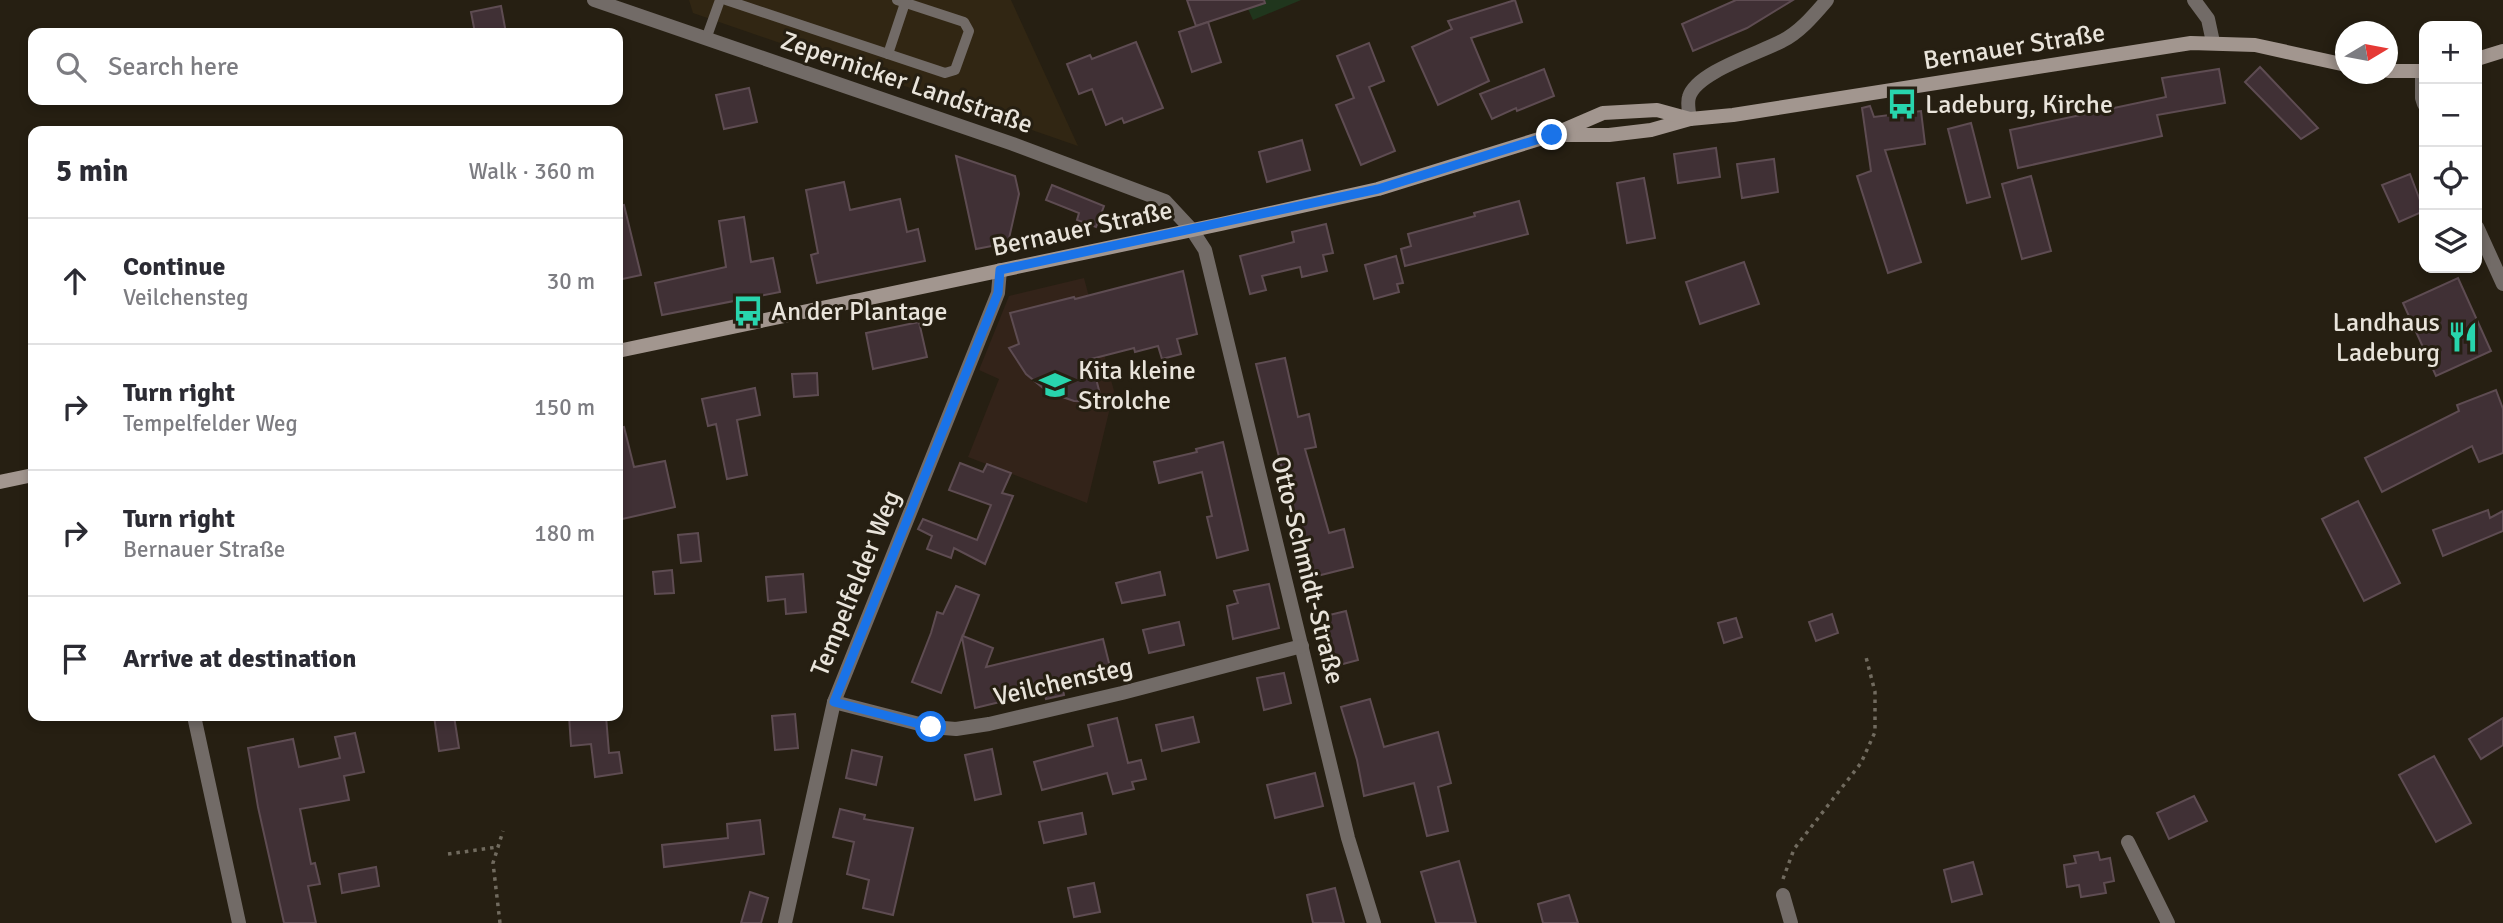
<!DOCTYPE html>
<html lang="en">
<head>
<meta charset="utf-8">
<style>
  :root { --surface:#fff; --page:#f7f7f7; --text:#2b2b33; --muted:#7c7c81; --line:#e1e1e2 }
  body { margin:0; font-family:Signika,sans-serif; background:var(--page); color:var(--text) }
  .controls { position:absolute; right:21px; top:21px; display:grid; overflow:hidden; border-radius:14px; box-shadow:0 4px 10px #0003 }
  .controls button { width:63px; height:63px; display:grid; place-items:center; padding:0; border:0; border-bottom:2px solid var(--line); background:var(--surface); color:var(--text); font:35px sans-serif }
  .compass { position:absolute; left:2335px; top:21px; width:63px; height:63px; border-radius:50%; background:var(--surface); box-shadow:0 4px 10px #0003; rotate:80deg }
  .stop { position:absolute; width:21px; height:21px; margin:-16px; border:5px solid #1a73e8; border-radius:50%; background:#fff }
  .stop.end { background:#1a73e8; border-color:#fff; box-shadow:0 2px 7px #0008 }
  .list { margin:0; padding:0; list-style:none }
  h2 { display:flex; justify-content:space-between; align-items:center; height:91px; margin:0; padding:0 28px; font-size:30px }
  h2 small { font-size:23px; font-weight:400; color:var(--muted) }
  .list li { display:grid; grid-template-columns:46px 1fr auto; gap:21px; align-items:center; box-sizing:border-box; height:126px; padding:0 28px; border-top:2px solid var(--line) }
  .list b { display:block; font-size:26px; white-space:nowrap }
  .list p { margin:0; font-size:23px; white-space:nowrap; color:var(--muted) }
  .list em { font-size:23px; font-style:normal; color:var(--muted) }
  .icon { flex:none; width:38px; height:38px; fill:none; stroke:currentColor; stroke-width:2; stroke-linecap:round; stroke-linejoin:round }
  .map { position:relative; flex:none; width:2503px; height:923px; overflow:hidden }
  .search { position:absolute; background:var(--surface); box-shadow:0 4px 10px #0003; left:28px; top:28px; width:595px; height:77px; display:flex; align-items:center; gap:18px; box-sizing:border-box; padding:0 24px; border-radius:14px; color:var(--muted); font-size:26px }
  .panel { position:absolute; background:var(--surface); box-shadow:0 4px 10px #0003; left:28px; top:126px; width:595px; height:595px; border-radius:14px }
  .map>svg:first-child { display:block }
  .built { fill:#312613 }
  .education { fill:#332319 }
  .green { fill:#20361d }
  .building { fill:#403035; stroke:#5e4c52; stroke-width:2 }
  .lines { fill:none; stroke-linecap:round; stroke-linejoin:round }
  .path { stroke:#716b5f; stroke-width:3.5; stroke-dasharray:3.5 5; stroke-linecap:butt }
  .service { stroke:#726b67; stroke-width:10 }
  .minor { stroke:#726b67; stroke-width:14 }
  .secondary { stroke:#a2968f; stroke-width:14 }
  .route { stroke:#1a73e8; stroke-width:9 }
  .labels { text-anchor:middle; stroke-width:6; stroke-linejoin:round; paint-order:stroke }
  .street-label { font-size:26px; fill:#e9e4db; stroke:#261f12 }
  .poi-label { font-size:26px; fill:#e9e4db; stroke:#261f12; text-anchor:start }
</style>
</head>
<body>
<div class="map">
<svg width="2503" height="923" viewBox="0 0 2503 923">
  <rect width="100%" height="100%" fill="#261f12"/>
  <polygon class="built" points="689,0 1011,0 1078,146 693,13"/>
  <polygon class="education" points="1084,278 1114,391 1087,503 968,457 999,379 979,370 1009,296"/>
  <polygon class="green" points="1244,0 1301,0 1253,20"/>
  <g class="building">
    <polygon points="1187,0 1264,0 1265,3 1196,26"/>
    <polygon points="1515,0 1522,22 1471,38 1489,81 1438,105 1412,47 1452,29 1448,21"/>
    <polygon points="1736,0 1793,0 1747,28 1693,51 1682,24"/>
    <polygon points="501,6 506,33 475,33 471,12"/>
    <polygon points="1208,22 1221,62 1192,72 1179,32"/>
    <polygon points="1136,42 1163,108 1124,123 1122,118 1106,125 1092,89 1079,94 1067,64 1090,55 1092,59"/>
    <polygon points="1369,43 1384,81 1369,87 1395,151 1361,165 1336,105 1354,98 1337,56"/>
    <polygon points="2260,67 2318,128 2301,139 2245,82"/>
    <polygon points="1544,69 1554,96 1517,111 1516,108 1492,119 1480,94"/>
    <polygon points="2219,69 2225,103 2157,115 2162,136 2018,168 2010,130 2166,97 2162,78"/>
    <polygon points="749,88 757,122 724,129 716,95"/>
    <polygon points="1870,106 1874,117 1921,111 1925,144 1885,150 1921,262 1888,273 1857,176 1871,171 1862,108"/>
    <polygon points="1971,123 1990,197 1967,203 1948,129"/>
    <polygon points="1302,140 1310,170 1267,182 1259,152"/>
    <polygon points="1716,148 1720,177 1678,183 1674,154"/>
    <polygon points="956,156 1015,176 1019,194 1008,243 976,249"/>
    <polygon points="1774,159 1778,192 1742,198 1737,164"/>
    <polygon points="2410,174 2424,211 2399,222 2382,185"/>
    <polygon points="2031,176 2051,251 2022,259 2002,184"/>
    <polygon points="1644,178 1655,238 1627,243 1617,183"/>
    <polygon points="844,182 850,210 900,199 907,232 918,229 925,261 817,283 811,255 818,253 806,190"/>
    <polygon points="1052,185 1104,206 1096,227 1077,220 1079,213 1046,200"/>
    <polygon points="1519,201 1528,234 1405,266 1401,249 1411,246 1408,234 1475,216 1474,213"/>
    <polygon points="624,205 641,275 618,280 618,206"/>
    <polygon points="744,217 751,262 773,258 780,292 662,315 655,283 726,267 719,221"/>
    <polygon points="1326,224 1333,253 1323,255 1327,271 1302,277 1300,267 1262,276 1266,290 1250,294 1240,256 1294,242 1292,232"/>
    <polygon points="1396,256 1403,283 1397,284 1399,292 1374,299 1365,265"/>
    <polygon points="1744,262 1759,304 1700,324 1686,282"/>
    <polygon points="1183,271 1197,334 1177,339 1181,354 1162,359 1158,346 1135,352 1134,348 1091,359 1102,402 1074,401 1048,392 1026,374 1009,348 1019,344 1010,313 1074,297 1075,299"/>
    <polygon points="2458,278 2491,351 2436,376 2403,303"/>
    <polygon points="919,322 927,357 873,369 866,333"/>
    <polygon points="1285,358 1298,417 1309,414 1316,447 1305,449 1329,533 1344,529 1353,567 1309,578 1256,364"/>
    <polygon points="817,373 818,395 794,397 792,374"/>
    <polygon points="755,388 760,415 737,420 747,475 727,479 716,424 708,426 702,399"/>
    <polygon points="2496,390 2503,409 2503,453 2479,462 2472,446 2382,492 2365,458 2459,411 2457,405"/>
    <polygon points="624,427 634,467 665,461 675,507 618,520 618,428"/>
    <polygon points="1223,442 1248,550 1217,558 1207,517 1212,516 1202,472 1159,483 1154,462 1197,452 1196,449"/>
    <polygon points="960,463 983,472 987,464 1011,473 1002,493 1013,496 985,564 954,548 951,558 927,549 932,536 918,529 923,519 977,540 991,505 949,490"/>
    <polygon points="2358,501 2400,583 2364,601 2322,519"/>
    <polygon points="2488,510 2490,518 2503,511 2503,531 2443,556 2433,530"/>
    <polygon points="698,533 701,561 681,563 678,535"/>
    <polygon points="672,570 674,593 655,594 653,572"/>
    <polygon points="1160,572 1165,595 1122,603 1116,583"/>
    <polygon points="803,574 806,612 786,614 785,599 768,601 766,577"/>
    <polygon points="1269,584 1279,628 1233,639 1227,606 1238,603 1234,591"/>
    <polygon points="956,586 979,595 963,636 993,648 986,667 1103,639 1110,667 1061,678 1064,695 1046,699 1044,691 999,699 1000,702 975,708 962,637 941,693 912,682 931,633 937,612 943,614"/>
    <polygon points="1346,611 1358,660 1328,668 1317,618"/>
    <polygon points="1832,614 1838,633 1816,641 1809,622"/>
    <polygon points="1736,618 1742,637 1724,643 1718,623"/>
    <polygon points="1179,622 1184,645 1149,653 1143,630"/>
    <polygon points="1284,673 1291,703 1264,710 1257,678"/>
    <polygon points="1370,699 1384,747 1438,732 1451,783 1438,787 1448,831 1427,836 1414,783 1364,796 1357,760 1341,707"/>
    <polygon points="795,714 798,748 775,750 772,716"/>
    <polygon points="434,716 454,716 459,748 439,751"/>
    <polygon points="569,716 606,716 609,753 619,752 622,773 595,777 591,744 571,746"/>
    <polygon points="1193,717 1199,742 1162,751 1156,725"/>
    <polygon points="1117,718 1128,763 1141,760 1146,779 1132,782 1134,789 1113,794 1107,773 1042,790 1034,762 1093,746 1088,725"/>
    <polygon points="2503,718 2503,745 2481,759 2469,739"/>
    <polygon points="355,733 364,772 344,776 349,800 300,809 311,864 315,863 320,884 308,886 316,923 284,923 258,807 248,748 293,739 299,767 340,758 335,737"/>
    <polygon points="992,749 1001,794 975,800 965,755"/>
    <polygon points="852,750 882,757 876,785 846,778"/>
    <polygon points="2434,756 2471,823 2436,842 2399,775"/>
    <polygon points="1315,773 1323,806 1275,818 1267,785"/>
    <polygon points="2194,796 2207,821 2169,839 2157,813"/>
    <polygon points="840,809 865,815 864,819 913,828 893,915 863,908 869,880 847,874 854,842 833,837"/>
    <polygon points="1082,813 1086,834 1044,843 1039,822"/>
    <polygon points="760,820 764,854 664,867 662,845 728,838 727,824"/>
    <polygon points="2098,852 2100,860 2110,858 2114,881 2104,883 2106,893 2081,897 2079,885 2067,887 2064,865 2076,863 2074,856"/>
    <polygon points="1459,861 1476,923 1436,923 1421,872"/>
    <polygon points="1973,862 1982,894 1952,902 1944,870"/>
    <polygon points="376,867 379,886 342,893 339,874"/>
    <polygon points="1094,883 1100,912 1074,917 1068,888"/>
    <polygon points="1335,888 1344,923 1313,923 1307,895"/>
    <polygon points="750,892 768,898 761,923 741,923"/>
    <polygon points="1569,895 1578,923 1543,923 1538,904"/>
  </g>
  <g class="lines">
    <g class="path">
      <polyline points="448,854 498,847"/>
      <polyline points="1783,879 1794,849 1861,763 1875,732 1875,692 1866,657"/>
      <polyline points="500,923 493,863 503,831"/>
    </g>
    <g class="service">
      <polyline points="726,0 945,73 955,70 969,31 964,22 897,0"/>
      <polyline points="706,39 720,0"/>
      <polyline points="888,54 906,0"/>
    </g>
    <g class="minor">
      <polyline points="594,0 1013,144 1165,201 1192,230 1205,250 1348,838 1374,923"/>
      <polyline points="2194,0 2208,19 2213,42"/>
      <polyline points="2422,72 2422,98 2424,104"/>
      <path d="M 1690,119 C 1689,113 1687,103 1689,97 C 1696,72 1760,53 1782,41 C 1800,32 1814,15 1827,0"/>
      <polyline points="2477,227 2503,284"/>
      <polyline points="834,702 931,727 956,729 989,724 1122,693 1302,646"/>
      <polyline points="194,716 239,923"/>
      <polyline points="2128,842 2168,923"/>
      <polyline points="1783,895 1791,923"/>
      <polyline points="785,923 834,702 998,293 1000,270"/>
    </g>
    <g class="secondary">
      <polyline points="2477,59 2503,51"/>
      <polyline points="2388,71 2424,71"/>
      <polyline points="1561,135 1609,135 1651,130 1690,119 1733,115 2191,43 2255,45 2346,65"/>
      <polyline points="618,351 1221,224 1378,189 1552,135 1603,113 1657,110 1690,119"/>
      <polyline points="0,482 33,475"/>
    </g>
  </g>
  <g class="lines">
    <polyline class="route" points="931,727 834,702 998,293 1000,270 1378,189 1552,135"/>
  </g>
  <defs>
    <g id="bus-bare" transform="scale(2.415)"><path d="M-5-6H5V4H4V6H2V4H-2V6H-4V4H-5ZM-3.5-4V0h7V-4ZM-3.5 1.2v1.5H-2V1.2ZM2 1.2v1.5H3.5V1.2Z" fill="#28d5ad" stroke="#261f12" stroke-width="2.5" paint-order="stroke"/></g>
    <g id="restaurant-bare" transform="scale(2.415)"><path d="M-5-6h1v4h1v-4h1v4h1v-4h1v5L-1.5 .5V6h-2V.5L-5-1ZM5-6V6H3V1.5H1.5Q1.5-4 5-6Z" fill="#28d5ad" stroke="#261f12" stroke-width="2.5" paint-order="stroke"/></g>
    <g id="school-bare" transform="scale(2.415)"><path d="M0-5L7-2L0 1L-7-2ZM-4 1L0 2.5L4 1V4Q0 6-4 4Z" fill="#28d5ad" stroke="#261f12" stroke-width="2.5" paint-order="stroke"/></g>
  </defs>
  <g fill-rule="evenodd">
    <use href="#bus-bare" x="1902" y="104"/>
    <use href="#bus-bare" x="748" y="311"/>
    <use href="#restaurant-bare" x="2463" y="337"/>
    <use href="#school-bare" x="1055" y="385"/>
  </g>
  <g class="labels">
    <g class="street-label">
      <text transform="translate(2014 46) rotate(-9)" y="9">Bernauer Straße</text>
      <text transform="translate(907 82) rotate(19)" y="9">Zepernicker Landstraße</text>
      <text transform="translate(1082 228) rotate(-12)" y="9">Bernauer Straße</text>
      <text transform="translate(1308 570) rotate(76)" y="9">Otto-Schmidt-Straße</text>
      <text transform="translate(855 583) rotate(-68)" y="9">Tempelfelder Weg</text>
      <text transform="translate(1063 681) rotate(-13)" y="9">Veilchensteg</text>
    </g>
    <g class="poi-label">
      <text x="1925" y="113">Ladeburg, Kirche</text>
      <text x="771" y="320">An der Plantage</text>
      <text x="2440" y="331" text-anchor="end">Landhaus<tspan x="2440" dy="30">Ladeburg</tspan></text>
      <text x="1078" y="379">Kita kleine<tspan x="1078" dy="30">Strolche</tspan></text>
    </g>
  </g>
</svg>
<div class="controls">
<button>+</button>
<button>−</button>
<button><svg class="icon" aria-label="locate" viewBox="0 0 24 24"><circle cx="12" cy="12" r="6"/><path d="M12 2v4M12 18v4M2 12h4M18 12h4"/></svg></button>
<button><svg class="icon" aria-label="layers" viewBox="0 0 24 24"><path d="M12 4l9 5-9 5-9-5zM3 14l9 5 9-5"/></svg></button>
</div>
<svg class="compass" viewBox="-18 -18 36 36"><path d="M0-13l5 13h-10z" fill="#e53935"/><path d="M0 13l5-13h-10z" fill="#7c7c81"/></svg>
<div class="stop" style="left:931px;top:727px"></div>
<div class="stop end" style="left:1552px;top:135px"></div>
<div class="search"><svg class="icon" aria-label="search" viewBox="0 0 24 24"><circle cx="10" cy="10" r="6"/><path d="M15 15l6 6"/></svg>Search here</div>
<section class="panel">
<h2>5 min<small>Walk · 360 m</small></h2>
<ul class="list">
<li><svg class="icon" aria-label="ahead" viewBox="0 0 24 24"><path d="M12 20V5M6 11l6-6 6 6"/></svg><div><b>Continue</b><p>Veilchensteg</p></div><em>30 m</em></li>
<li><svg class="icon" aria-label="right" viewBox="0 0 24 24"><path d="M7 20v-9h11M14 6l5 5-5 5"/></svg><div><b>Turn right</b><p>Tempelfelder Weg</p></div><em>150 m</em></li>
<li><svg class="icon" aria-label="right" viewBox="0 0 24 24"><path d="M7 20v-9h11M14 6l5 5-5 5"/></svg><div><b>Turn right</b><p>Bernauer Straße</p></div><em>180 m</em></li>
<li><svg class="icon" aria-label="arrive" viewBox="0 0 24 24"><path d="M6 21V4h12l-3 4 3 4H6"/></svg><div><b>Arrive at destination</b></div></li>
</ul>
</section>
</div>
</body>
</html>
